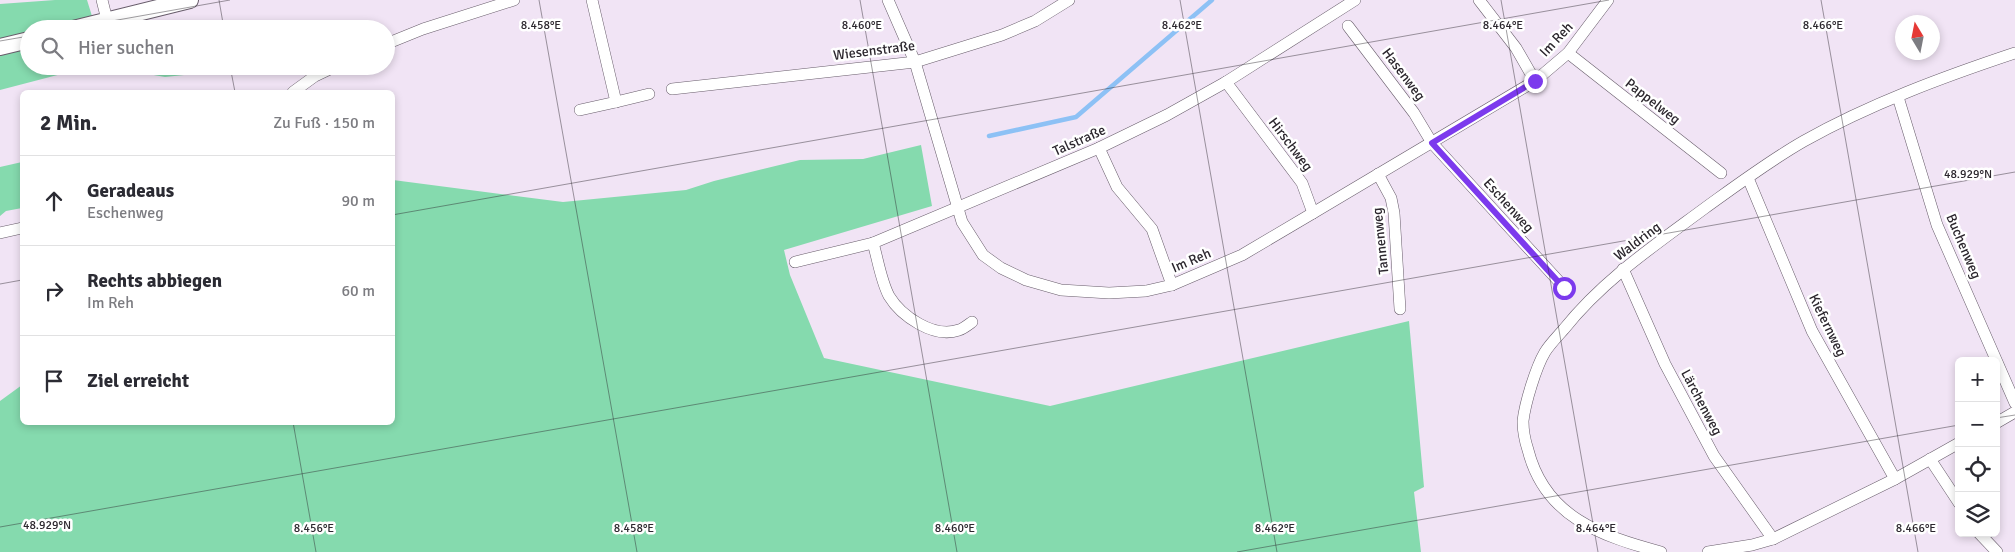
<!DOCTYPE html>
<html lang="de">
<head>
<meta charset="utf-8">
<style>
  :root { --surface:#fff; --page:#f2f2f3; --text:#2b2b33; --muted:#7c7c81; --line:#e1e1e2 }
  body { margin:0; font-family:Signika,sans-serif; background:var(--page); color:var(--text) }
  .controls { position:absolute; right:15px; bottom:15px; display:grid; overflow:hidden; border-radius:8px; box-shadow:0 2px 8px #0003 }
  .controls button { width:45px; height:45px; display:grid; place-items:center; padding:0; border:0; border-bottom:1px solid var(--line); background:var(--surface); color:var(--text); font:25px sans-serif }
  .compass { position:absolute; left:1895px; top:15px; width:45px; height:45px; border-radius:50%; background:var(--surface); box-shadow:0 2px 8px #0003; rotate:350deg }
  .stop { position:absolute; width:15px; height:15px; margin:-11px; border:4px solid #7c3aed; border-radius:50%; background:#fff }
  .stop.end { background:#7c3aed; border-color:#fff; box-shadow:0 1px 5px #0008 }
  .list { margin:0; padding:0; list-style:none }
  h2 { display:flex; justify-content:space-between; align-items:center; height:65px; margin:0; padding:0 20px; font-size:21px }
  h2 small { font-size:16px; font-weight:400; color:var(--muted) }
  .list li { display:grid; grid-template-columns:32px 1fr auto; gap:15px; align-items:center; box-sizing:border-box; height:90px; padding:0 20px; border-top:1px solid var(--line) }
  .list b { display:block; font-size:19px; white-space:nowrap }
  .list p { margin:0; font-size:16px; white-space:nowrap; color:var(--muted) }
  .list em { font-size:16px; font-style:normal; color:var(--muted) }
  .icon { flex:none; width:28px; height:28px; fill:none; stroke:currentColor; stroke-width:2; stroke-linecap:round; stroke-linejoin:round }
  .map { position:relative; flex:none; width:2015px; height:552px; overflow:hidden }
  .search { position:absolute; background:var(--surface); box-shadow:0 2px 8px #0003; left:20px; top:20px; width:375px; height:55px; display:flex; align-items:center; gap:12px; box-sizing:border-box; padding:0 18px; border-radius:28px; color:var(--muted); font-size:19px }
  .panel { position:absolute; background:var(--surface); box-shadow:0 2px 8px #0003; left:20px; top:90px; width:375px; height:335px; border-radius:8px }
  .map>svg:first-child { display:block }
  .green { fill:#85daae }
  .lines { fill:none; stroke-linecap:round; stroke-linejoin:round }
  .stream { stroke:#8dc1f5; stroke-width:4.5 }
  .street-casing { stroke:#685d6b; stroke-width:12 }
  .secondary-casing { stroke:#685d6b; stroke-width:18 }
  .street { stroke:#fff; stroke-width:11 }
  .secondary { stroke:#fff; stroke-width:16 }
  .route { stroke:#7c3aed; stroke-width:6 }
  .ticks { fill:none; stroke:#2c272e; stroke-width:1; stroke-opacity:0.45 }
  .labels { text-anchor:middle; stroke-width:5; stroke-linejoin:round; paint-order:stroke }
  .street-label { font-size:14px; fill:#2c272e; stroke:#fff }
  .ticks-label { font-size:12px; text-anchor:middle; fill:#2c272e; stroke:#fff; stroke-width:5; stroke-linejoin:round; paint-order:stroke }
</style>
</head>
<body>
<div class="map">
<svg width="2015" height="552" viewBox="0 0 2015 552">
  <rect width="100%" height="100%" fill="#f1e4f5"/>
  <g class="green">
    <polygon points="55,0 87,0 96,29 29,29 29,66 92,66 0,90 0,4"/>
    <polygon points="145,66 193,66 184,75 165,77 148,74"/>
    <polygon points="921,145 932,206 784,250 790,275 824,358 1050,406 1409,321 1424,487 1414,492 1421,552 0,552 0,401 22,385 22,422 392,422 393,180 563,202 686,190 714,181 800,160 863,159"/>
    <polygon points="22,162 22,208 6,211 0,216 0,167"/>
  </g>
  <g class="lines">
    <polyline class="stream" points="989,136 1076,117 1212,0"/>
    <g class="street-casing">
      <g id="street">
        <polyline points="102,0 107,20"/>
        <polyline points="888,0 915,62 962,222 983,255 1001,268 1026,280 1061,290 1109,293 1146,291 1172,285 1242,255 1313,213 1535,81 1568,53 1608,0"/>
        <polyline points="1479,0 1516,48 1535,81"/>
        <polyline points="1348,26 1414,113 1432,143 1564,287"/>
        <polyline points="386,44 423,29 514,0"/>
        <polyline points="1568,53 1721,173"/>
        <polyline points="1226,82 1302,183 1313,213"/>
        <polyline points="672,89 915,62 1002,35 1035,21 1069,0"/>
        <polyline points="293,92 315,76 336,66"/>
        <polyline points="1898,97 1937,225 2015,403"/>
        <polyline points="616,102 649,94"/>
        <polyline points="580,110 616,102 592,0"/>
        <polyline points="1099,148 1117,187 1152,229 1172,285"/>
        <polyline points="1378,174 1391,198 1394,213 1400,309"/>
        <polyline points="1748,178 1812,331 1895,479"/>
        <polyline points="0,233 22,228"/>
        <path d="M 873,243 C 878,260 881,281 889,296 C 901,316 934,339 959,330 C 963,329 968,325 972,322"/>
        <polyline points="795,262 873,243 1099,148 1167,115 1226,82 1355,0"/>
        <polyline points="1623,269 1665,364 1714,456 1773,539"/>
        <polyline points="1996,423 2015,412"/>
        <polyline points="1930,459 1959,503"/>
        <polyline points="1979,533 1997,552"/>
        <path d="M 1661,552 C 1601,536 1545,517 1528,450 C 1525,441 1523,430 1523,421 C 1525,403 1536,367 1545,352 C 1550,344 1558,336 1564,329 C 1603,280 1655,245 1705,208 C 1737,185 1769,161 1804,141 C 1870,104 1943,77 2015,53"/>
        <polyline points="1708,552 1752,545 1773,539 1895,479 1959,443"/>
      </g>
    </g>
    <g class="secondary-casing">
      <g id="secondary">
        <polyline points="73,29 190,0"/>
        <polyline points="0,47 29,40"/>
      </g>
    </g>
    <use href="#street" class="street"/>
    <use href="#secondary" class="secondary"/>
  </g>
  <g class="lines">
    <polyline class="route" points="1535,81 1432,143 1564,288"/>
  </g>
  <path class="ticks" d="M 219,0 L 224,29M 539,0 L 637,552M 860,0 L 957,552M 1180,0 L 1277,552M 1501,0 L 1598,552M 1821,0 L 1918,552M 67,29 L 230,0M 0,41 L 29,36M 230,66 L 235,92M 392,215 L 1609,0M 0,284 L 22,280M 1996,418 L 2015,415M 293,422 L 316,552M 0,527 L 2015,172M 1237,552 L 1959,425"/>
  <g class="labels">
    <g class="street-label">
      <text transform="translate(1556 39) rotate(-47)" y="5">Im Reh</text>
      <text transform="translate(874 50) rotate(-7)" y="5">Wiesenstraße</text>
      <text transform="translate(1404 74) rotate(53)" y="5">Hasenweg</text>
      <text transform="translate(1653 101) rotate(38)" y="5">Pappelweg</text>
      <text transform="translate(1079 140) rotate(-24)" y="5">Talstraße</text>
      <text transform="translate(1291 144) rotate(53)" y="5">Hirschweg</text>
      <text transform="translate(1509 205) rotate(48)" y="5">Eschenweg</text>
      <text transform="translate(1380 241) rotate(-96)" y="5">Tannenweg</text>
      <text transform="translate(1637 241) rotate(-37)" y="5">Waldring</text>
      <text transform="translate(1964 246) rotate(67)" y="5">Buchenweg</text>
      <text transform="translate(1191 260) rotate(-23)" y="5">Im Reh</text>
      <text transform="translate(1828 325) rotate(64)" y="5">Kiefernweg</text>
      <text transform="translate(1702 402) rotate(62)" y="5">Lärchenweg</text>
    </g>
  </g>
  <g class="ticks-label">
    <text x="541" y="29">8.458°E</text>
    <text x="862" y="29">8.460°E</text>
    <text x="1182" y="29">8.462°E</text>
    <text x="1823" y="29">8.466°E</text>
    <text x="1503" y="29">8.464°E</text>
    <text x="1968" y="178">48.929°N</text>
    <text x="47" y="529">48.929°N</text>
    <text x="314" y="532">8.456°E</text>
    <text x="634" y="532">8.458°E</text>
    <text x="955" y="532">8.460°E</text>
    <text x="1275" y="532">8.462°E</text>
    <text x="1596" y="532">8.464°E</text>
    <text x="1916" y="532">8.466°E</text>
  </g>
</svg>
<div class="controls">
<button>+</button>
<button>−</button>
<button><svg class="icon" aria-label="locate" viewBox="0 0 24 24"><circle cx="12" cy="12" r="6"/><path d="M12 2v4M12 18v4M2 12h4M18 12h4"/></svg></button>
<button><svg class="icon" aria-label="layers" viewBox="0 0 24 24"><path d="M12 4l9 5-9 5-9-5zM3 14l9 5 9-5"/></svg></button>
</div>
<svg class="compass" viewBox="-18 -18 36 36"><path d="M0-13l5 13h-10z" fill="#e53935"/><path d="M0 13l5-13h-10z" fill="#7c7c81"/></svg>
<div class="stop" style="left:1564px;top:288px"></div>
<div class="stop end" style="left:1535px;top:81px"></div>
<div class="search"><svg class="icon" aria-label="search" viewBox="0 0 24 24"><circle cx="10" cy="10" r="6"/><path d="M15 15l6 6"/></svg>Hier suchen</div>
<section class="panel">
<h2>2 Min.<small>Zu Fuß · 150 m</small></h2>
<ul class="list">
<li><svg class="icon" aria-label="ahead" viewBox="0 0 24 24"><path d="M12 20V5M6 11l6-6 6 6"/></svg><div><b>Geradeaus</b><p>Eschenweg</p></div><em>90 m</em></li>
<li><svg class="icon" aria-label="right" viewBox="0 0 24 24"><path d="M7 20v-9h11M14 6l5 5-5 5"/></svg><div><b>Rechts abbiegen</b><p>Im Reh</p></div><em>60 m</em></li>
<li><svg class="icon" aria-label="arrive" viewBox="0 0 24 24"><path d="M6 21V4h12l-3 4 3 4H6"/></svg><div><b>Ziel erreicht</b></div></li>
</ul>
</section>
</div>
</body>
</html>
